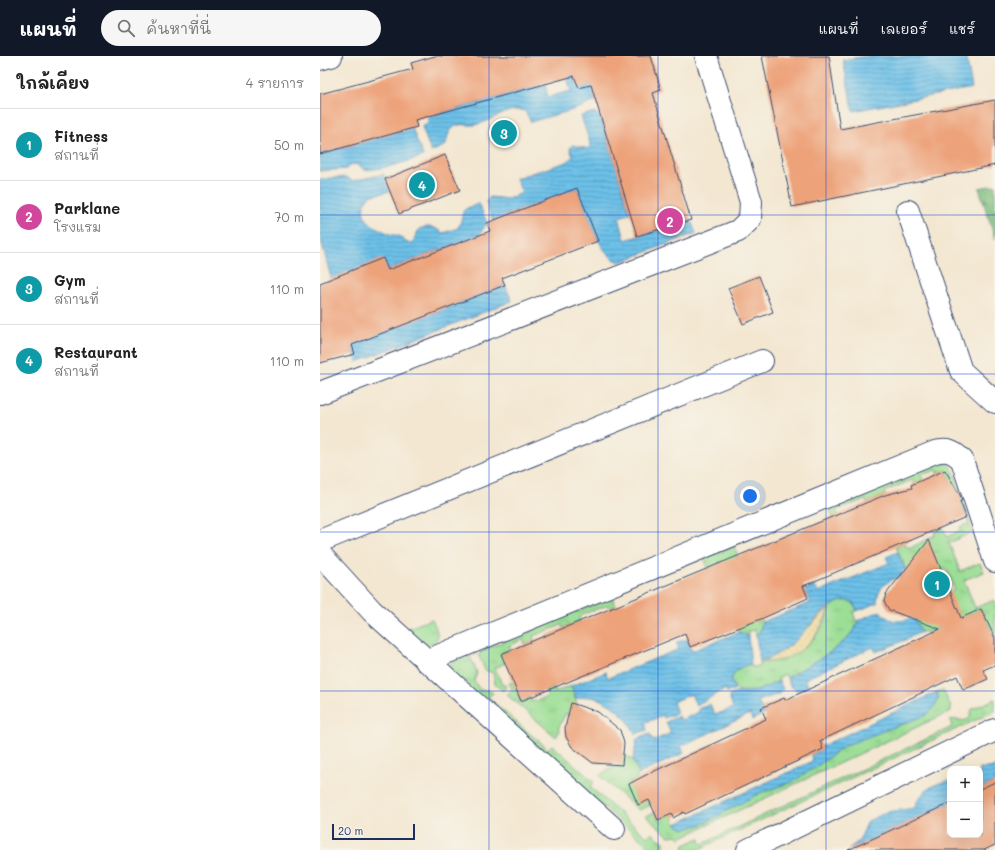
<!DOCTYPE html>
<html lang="th">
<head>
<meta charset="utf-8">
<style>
  :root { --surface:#fff; --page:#f6f6f6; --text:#222; --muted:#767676; --line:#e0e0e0; --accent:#111827 }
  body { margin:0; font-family:Mali,"Playpen Sans Thai",sans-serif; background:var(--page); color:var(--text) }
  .controls { position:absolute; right:12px; bottom:12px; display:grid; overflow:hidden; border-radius:8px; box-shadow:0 4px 16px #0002 }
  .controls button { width:36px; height:36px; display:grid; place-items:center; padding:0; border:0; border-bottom:1px solid var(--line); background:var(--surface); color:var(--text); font:20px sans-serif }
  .scale { position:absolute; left:12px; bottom:10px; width:83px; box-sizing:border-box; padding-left:4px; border:2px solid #1b2f5e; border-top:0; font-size:11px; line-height:14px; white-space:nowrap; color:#1b2f5e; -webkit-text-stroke:3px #f7f3e8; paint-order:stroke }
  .you { position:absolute; left:430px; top:440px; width:14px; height:14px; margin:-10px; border:3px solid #fff; border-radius:50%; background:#1a73e8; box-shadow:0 0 0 6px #1a73e833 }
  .badge { display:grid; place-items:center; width:26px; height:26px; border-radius:50%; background:var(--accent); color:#fff; font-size:13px; font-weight:700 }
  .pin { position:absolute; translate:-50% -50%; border:2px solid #fff; box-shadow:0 1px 4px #0006 }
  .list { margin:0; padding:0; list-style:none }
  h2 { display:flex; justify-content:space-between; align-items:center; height:52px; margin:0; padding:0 16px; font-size:17px }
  h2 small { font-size:13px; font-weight:400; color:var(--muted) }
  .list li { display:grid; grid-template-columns:26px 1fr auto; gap:12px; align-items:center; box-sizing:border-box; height:72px; padding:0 16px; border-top:1px solid var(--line) }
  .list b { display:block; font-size:15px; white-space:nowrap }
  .list p { margin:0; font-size:13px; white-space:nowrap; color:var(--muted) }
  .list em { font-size:13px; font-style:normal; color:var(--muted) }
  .icon { flex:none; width:22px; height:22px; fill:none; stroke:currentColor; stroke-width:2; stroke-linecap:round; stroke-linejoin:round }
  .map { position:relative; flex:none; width:675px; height:794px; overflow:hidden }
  header { display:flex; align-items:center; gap:24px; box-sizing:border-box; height:56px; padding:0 20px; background:var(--accent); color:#fff }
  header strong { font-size:19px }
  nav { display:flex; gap:22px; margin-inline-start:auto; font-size:14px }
  .search { width:280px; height:36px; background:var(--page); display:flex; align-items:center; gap:10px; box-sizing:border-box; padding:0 14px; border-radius:22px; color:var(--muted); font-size:15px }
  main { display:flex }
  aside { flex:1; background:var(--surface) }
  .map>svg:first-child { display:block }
  .grass { fill:url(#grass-tufts); stroke:#5c867a }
  .forest { fill:url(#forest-firs); stroke:#4c766e }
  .sand { fill:url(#sand-dots); stroke:#84847e }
  .water { fill:url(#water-rules); stroke:#4478a4 }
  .building { fill:#eda279 }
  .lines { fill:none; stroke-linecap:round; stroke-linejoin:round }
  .minor-casing { stroke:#3b4b6f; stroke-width:24 }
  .minor { stroke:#fff; stroke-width:22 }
  .grid { fill:none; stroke:#1d4ed8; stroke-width:1; stroke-opacity:0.55 }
</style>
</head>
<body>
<header>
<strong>แผนที่</strong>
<div class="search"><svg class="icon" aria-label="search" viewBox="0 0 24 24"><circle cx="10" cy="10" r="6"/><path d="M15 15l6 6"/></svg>ค้นหาที่นี่</div>
<nav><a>แผนที่</a><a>เลเยอร์</a><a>แชร์</a></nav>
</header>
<main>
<aside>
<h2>ใกล้เคียง<small>4 รายการ</small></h2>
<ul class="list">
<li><span class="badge" style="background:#0f9aa8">1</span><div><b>Fitness</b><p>สถานที่</p></div><em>50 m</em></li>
<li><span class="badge" style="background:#d1479c">2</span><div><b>Parklane</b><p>โรงแรม</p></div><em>70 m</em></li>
<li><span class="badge" style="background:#0f9aa8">3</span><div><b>Gym</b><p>สถานที่</p></div><em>110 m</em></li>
<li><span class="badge" style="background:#0f9aa8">4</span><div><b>Restaurant</b><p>สถานที่</p></div><em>110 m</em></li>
</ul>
</aside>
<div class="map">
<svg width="675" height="794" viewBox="0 0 675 794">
  <defs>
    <pattern id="grass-tufts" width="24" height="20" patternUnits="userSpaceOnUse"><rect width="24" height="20" fill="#9cde95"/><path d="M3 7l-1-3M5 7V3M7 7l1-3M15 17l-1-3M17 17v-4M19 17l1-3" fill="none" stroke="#86bf83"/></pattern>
    <pattern id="forest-firs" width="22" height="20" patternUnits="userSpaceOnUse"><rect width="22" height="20" fill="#7dbd7e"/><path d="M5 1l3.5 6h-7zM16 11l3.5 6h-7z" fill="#669a6a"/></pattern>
    <pattern id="sand-dots" width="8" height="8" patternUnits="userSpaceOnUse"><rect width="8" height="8" fill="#eeda9e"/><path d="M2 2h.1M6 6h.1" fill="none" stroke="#ccbb8a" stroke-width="1.8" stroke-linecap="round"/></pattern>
    <pattern id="water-rules" width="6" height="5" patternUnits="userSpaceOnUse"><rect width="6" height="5" fill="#6dc1e9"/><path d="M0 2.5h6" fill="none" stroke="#599dc0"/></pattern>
  </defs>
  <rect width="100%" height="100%" fill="#f7f3e8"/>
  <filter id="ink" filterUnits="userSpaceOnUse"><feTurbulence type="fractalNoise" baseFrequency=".025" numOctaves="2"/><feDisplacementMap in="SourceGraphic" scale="8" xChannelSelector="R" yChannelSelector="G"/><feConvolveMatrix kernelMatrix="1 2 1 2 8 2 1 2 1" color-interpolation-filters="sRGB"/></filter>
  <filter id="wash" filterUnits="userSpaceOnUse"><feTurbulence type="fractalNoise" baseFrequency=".012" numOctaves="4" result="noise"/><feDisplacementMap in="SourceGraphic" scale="16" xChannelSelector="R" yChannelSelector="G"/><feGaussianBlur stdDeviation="0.9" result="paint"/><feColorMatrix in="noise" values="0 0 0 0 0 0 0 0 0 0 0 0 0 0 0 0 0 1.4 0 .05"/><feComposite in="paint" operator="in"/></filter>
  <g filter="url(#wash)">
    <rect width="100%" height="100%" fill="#f3e7d1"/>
    <g class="grass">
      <path d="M 621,406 C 634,406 636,424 640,435 L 635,434 L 626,414 L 617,417 L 616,414 L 601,419 L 603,424 L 594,428 L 593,424 C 584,427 572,432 564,436 L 565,439 L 547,447 L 546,444 C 536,447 526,450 516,455 L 518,459 L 513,461 L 509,451 Z"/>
      <polygon points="639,439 641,439 652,476 629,487 640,515 660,507 664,516 644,524 655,552 675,544 675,582 661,553 607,578 605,575 601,577 594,561 631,537 634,532 626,513 622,515 620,512 587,517 576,491 585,487 586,491 592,491 615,479 614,475 623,472 627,481 641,474 640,471 649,467 640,445 641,445"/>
      <polygon points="414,490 418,500 415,501 442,566 440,575 436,579 435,574 428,575 428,580 419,576 393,511 388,512 384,502"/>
      <polygon points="292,541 296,550 290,552 288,549 263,558 259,562 260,565 243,572 242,569 213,580 214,584 205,588 203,583 189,590 190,594 181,598 185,607 175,612 182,629 185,629 186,631 183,635 175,628 173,617 165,614 159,600 163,594"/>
      <path d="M 526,544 C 533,546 535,548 537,555 L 533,556 L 536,565 L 539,564 C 528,592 490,607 467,622 L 465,618 L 458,622 L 459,625 C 444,633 421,647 411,625 C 414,614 420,611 431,608 L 431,611 L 440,610 L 440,606 C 465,608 491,592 503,569 C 511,556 507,547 526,544 Z"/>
      <path d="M 112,563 C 119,578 123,589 100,589 L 81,575 Z"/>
      <polygon points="147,600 151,602 157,617 154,625 160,634 168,634 173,637 168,642 228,693 232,689 274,726 270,731 327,781 331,777 344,786 344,794 333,794 129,616 129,610 132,606"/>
      <polygon points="193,626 201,646 210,642 212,646 228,641 225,635 234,632 235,636 251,630 259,654 250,660 246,657 239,670 240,675 236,681 187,639 192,633 189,627"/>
      <polygon points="623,634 631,651 631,655 360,782 357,779 349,780 326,760 335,756 338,764 352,758 356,768 412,751 440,737 472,726 526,689 568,672 587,667 619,643 617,636"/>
      <path d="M 675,643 L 675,655 L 377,794 L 363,794 L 364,789 L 379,782 L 382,788 L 632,671 L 630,664 C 639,661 650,672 652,653 Z"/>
      <path d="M 302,697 L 313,704 L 320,719 L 316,720 L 317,724 L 309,727 L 318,748 L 328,744 L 331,749 L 319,754 L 280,720 C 286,713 296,713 303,706 L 299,702 Z"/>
    </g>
    <polygon class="forest" points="675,129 675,183 659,132"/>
    <path class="sand" d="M 509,552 C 498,584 476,608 440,606 L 464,594 Z"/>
    <g class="water">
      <path d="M 241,0 L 283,41 C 261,54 235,58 211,66 L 205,55 C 186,50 172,66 154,69 C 147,70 139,66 133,72 C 128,76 127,83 126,89 L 111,96 L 102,71 L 108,67 L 107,61 L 225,28 L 228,41 L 251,35 Z"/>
      <polygon points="546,0 646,0 652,32 533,55 523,4"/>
      <path d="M 275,56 L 282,65 L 310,158 L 299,161 L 305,184 L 371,165 L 376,177 L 300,206 C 278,200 265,152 257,132 L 173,165 L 166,146 L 170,141 L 188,143 L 202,137 L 196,122 L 247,106 L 253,100 L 250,93 L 252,89 L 269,93 L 270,87 L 261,60 Z"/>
      <path d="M 92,72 L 103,100 C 84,107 64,113 44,114 L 39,109 L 32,108 L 26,113 L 0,115 L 0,99 L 3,97 Z"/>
      <path d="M 64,118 L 70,135 L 49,140 C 34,161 52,170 70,178 C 72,179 77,179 79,180 C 84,184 85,187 92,188 L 99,173 C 109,169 114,171 123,177 L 138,172 C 147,155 135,155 159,148 L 167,167 L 159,179 L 68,214 L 64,276 L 185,229 L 192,245 L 37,306 L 29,275 L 25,276 L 0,180 L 0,123 L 27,121 L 32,125 Z"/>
      <path d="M 578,496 L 587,517 C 572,523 557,528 557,547 L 537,555 L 533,546 C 509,538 490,573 474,586 C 464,595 453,601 440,606 L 436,579 L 440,575 L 442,566 L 490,547 L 484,534 L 495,530 L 498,536 L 569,507 L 566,501 Z"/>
      <path d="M 560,555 C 569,567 581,567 594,561 L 601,576 L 590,581 L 590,582 L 556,596 L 553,591 L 485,623 L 488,630 L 477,635 L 474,631 L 471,631 L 467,622 C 490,607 528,592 539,564 Z"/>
      <path d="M 419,576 L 428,580 L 431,608 C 420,611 414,614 411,625 L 415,633 L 407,637 L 406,633 L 376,649 L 371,638 L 353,646 L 357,657 L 344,662 L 343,659 L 325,667 L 327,674 L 315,678 C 308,658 277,633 256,643 L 251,630 L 286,616 L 288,622 L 359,593 L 356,586 L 367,583 L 372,595 Z"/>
      <polygon points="459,625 463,633 461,637 438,645 444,658 432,664 430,658 361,690 364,697 319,718 313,704 317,683 330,678 333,685 351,677 346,666 359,660 361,664 379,656 378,653 390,648 395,659 413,652 409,640 418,636 437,635"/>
      <path d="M 617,636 C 619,648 614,654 604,660 L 526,689 L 493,713 L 472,726 L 440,737 L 381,769 L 364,773 L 356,768 L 493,705 L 491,699 L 503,693 L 502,690 Z"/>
      <polygon points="675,711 675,726 660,733 660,713"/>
      <path d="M 630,725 L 630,747 L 529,794 L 531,791 L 539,785 L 548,765 L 567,756 L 595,752 C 598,737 615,726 630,725 Z"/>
    </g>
    <g id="blocks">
      <g class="building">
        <polygon points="115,0 331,0 341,34 333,37 371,164 317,180 271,29 259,32 254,20 95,64 97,71 0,98 0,38 93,13 91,7"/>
        <polygon points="442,0 509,0 520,73 675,44 675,109 472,151"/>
        <polygon points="125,99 140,134 79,158 65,123"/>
        <polygon points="257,132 278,185 182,222 185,229 32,289 35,298 0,307 0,227 63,202 68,214 170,175 167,167"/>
        <polygon points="439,220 453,256 423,268 408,232"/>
        <polygon points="625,414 641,441 642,445 640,445 646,461 483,530 488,542 441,563 370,591 365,578 201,645 181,598 565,439 592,432 591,429"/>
        <polygon points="609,484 641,562 661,553 675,582 675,609 663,614 668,623 643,634 637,620 500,685 503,693 365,758 364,756 353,762 352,758 338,764 329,744 318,749 309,728 324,720 446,663 441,652 464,642 465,644 620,573 569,554 564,545 566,538"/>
        <polygon points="251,647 278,656 300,674 304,687 302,709 273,707 252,691 246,681 245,672"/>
        <polygon points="675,726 675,789 664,794 528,794 630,747 630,779 660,779 660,733"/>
      </g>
    </g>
  </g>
  <g filter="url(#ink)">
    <use href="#blocks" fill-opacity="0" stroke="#3b4b6f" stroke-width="1"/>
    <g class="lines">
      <g class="minor-casing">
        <g id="minor">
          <polyline points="0,3 11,0"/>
          <polyline points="588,155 641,315 675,346"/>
          <polyline points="0,337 418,175 430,163 431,146 386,0"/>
          <polyline points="0,485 442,305"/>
          <polyline points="0,498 52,555 294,773"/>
          <path d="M 106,605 L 615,396 C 627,393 633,395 642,404 L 675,505"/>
          <polyline points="428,794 675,674"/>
        </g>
      </g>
      <use href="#minor" class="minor"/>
    </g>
  </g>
  <path class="grid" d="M 169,0 L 169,794M 338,0 L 338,794M 506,0 L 506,794M 0,159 L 675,159M 0,318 L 675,318M 0,476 L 675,476M 0,635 L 675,635"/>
</svg>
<div class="controls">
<button>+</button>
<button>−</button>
</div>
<div class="scale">20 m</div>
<div class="you"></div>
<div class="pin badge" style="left:617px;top:528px;background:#0f9aa8">1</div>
<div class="pin badge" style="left:350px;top:165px;background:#d1479c">2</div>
<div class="pin badge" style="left:184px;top:77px;background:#0f9aa8">3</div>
<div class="pin badge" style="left:102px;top:129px;background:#0f9aa8">4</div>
</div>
</main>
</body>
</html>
